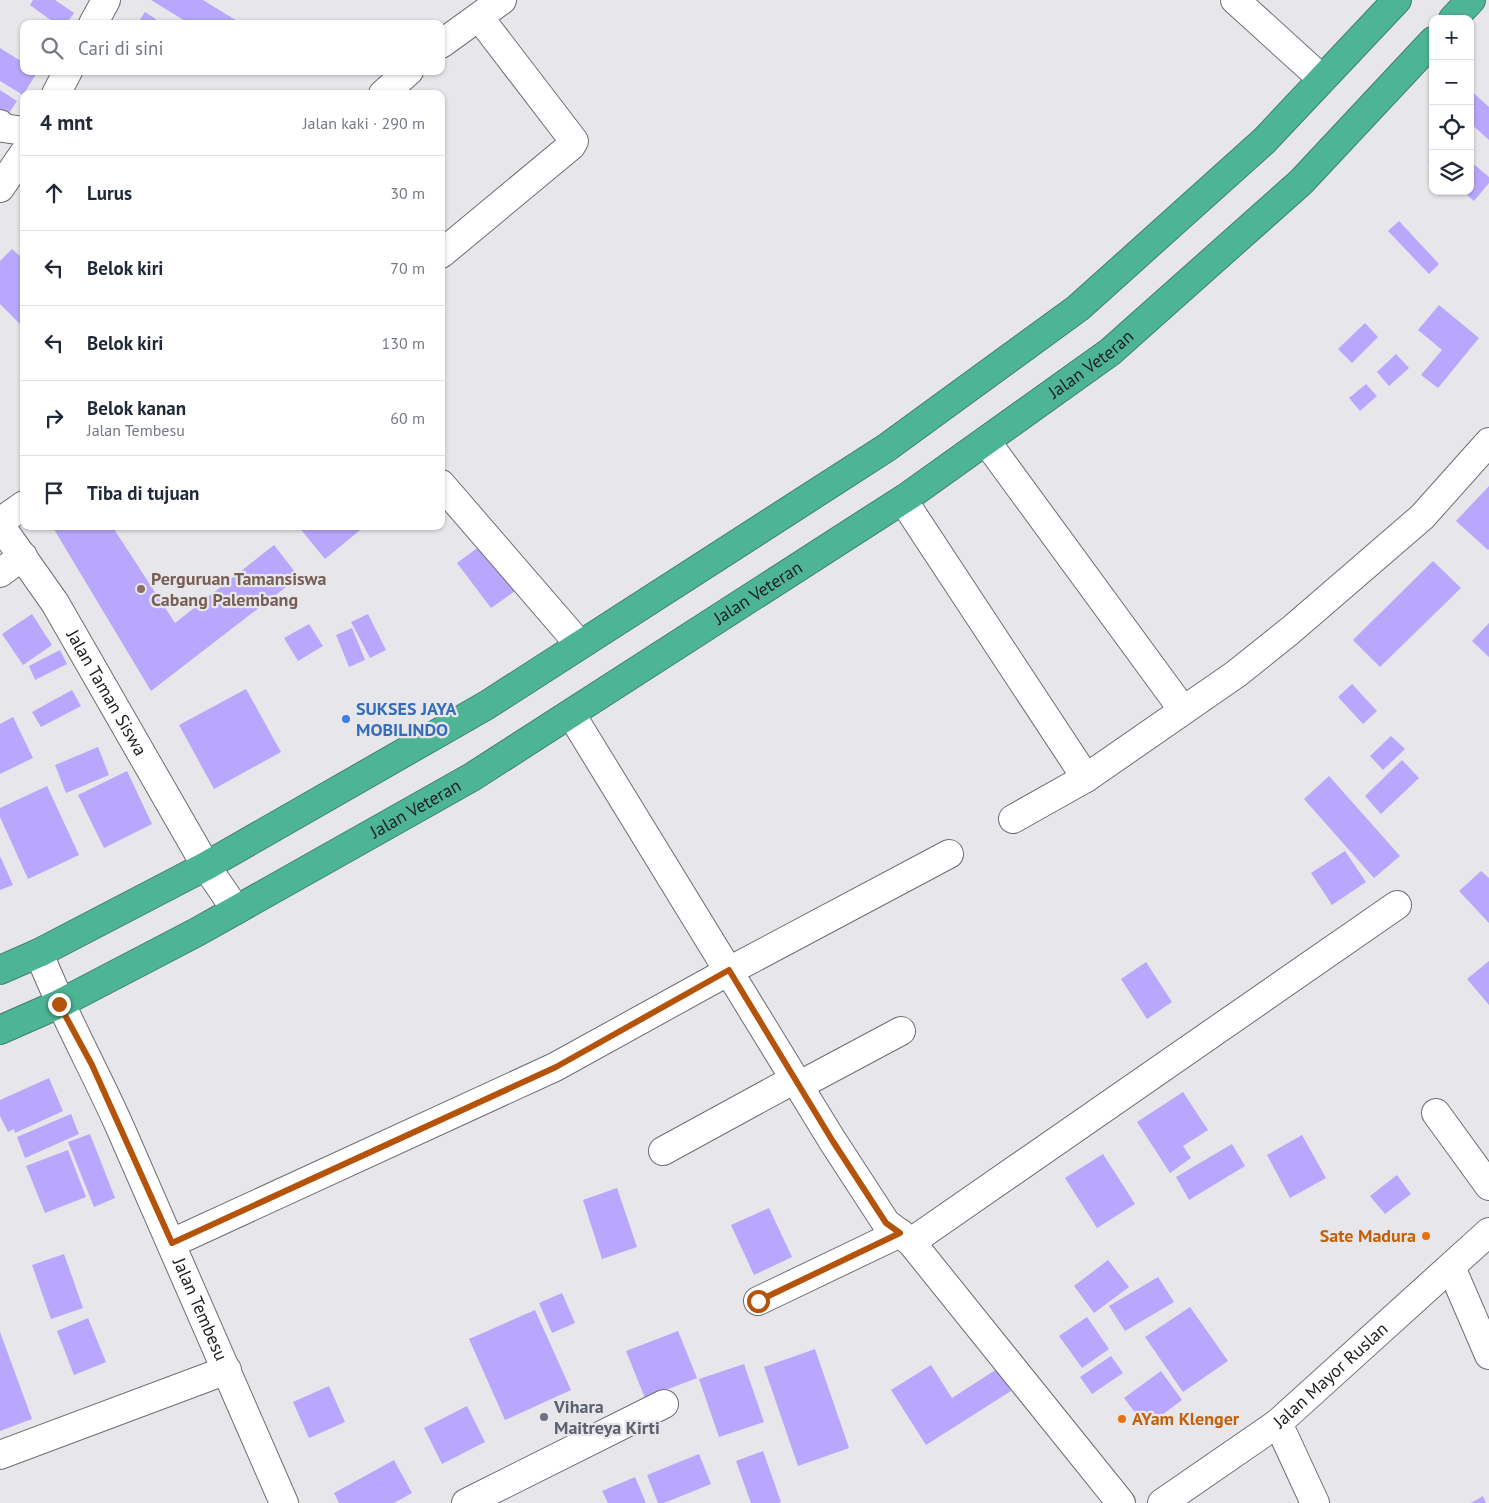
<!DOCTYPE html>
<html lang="id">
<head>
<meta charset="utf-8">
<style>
  :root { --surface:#fff; --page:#f2f2f3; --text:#1f2937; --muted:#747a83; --line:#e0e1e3 }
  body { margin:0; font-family:"PT Sans",sans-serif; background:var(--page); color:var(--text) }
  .controls { position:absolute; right:15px; top:15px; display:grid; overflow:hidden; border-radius:10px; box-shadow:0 1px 4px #0004 }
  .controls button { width:45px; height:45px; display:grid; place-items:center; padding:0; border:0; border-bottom:1px solid var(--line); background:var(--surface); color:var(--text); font:25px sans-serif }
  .stop { position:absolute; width:15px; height:15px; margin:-11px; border:4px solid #b45309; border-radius:50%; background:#fff }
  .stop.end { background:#b45309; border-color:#fff; box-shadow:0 1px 5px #0008 }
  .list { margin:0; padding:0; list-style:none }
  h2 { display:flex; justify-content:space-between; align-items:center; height:65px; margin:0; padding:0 20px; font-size:21px }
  h2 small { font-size:16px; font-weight:400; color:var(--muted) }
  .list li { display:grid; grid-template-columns:32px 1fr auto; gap:15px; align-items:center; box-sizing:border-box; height:75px; padding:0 20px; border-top:1px solid var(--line) }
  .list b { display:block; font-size:19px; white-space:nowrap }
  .list p { margin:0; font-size:16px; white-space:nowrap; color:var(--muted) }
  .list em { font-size:16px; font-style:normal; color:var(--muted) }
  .icon { flex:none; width:28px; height:28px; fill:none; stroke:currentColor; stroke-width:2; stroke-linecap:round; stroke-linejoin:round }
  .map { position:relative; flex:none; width:1489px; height:1503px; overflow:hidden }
  .search { position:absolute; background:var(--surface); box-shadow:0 1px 4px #0004; left:20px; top:20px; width:425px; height:55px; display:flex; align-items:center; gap:12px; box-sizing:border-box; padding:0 18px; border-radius:10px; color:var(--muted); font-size:19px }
  .panel { position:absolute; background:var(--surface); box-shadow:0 1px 4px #0004; left:20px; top:90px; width:425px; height:440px; border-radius:10px }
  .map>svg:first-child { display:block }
  .building { fill:#b8a7fc }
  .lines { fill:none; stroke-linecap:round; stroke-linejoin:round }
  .minor-casing { stroke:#6e6e72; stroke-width:30 }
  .highway-casing { stroke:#3e816e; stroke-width:30 }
  .minor { stroke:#fff; stroke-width:28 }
  .highway { stroke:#4eb496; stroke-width:28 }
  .route { stroke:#b45309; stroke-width:6 }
  .education-dot { fill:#8d6e63; stroke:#e7e7eb; stroke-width:2 }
  .shop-dot { fill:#3f7fe0; stroke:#e7e7eb; stroke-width:2 }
  .food-dot { fill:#e8710a; stroke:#e7e7eb; stroke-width:2 }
  .worship-dot { fill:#6b7280; stroke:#e7e7eb; stroke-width:2 }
  .labels { text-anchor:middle; stroke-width:4.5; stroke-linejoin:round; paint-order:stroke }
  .street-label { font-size:18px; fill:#212123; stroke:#e7e7eb }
  .education-label { font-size:18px; font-weight:bold; fill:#785e54; stroke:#e7e7eb; text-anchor:start }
  .shop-label { font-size:18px; font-weight:bold; fill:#366cbe; stroke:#e7e7eb; text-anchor:start }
  .food-label { font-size:18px; font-weight:bold; fill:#c56008; stroke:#e7e7eb; text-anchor:end }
  .worship-label { font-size:18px; font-weight:bold; fill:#5b616d; stroke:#e7e7eb; text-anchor:start }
</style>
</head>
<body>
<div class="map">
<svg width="1489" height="1503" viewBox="0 0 1489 1503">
  <rect width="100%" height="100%" fill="#e7e7eb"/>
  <g class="building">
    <polygon points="33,0 55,0 74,13 66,24 56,24 30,5"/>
    <polygon points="151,0 203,0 242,24 190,24"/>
    <polygon points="145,12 163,24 137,24"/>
    <polygon points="0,48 24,63 24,71 38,71 23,95 0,81"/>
    <polygon points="0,90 17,101 7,116 0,111"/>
    <polygon points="1470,90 1489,107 1489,140 1470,123"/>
    <polygon points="1433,156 1433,166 1428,162"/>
    <polygon points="1470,161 1489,177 1489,183 1474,201 1462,191 1470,191"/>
    <polygon points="1399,221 1439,264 1429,274 1388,231"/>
    <polygon points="12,249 24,260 24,328 0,304 0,261"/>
    <polygon points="1439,305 1479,338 1438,388 1421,375 1442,350 1418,330"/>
    <polygon points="1365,323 1378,337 1352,363 1338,349"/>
    <polygon points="1396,354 1409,368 1389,386 1377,372"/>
    <polygon points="1366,384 1377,396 1360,411 1349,398"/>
    <polygon points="1489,486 1489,549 1488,550 1456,521"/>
    <polygon points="52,526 112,526 175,623 274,545 299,577 151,691"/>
    <polygon points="298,526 365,526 325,559"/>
    <polygon points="484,543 518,589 491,608 457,563"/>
    <polygon points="1433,561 1461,588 1380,667 1353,640"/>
    <polygon points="32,614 52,645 23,665 2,634"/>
    <polygon points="368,614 386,650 370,658 351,622"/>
    <polygon points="1489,623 1489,657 1472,641"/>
    <polygon points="309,624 323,646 298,661 284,638"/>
    <polygon points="352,628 365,660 349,667 336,635"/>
    <polygon points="60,650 67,664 35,680 29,666"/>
    <polygon points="1352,684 1377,711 1363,724 1338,697"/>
    <polygon points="246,689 281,752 214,789 179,725"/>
    <polygon points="72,690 81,706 41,727 32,712"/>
    <polygon points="13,717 33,758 0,774 0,724"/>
    <polygon points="1391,736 1405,749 1383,770 1370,756"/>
    <polygon points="98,747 109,775 66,793 55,765"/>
    <polygon points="1402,760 1419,778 1381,814 1365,796"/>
    <polygon points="127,771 152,824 104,848 78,795"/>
    <polygon points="1329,776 1400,856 1374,878 1304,799"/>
    <polygon points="47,786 79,855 28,879 0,817 0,808"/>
    <polygon points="1345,851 1366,882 1332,905 1311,873"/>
    <polygon points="0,856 13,885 0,890"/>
    <polygon points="1481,871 1489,878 1489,923 1459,891"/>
    <polygon points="1489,961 1489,1005 1467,979"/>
    <polygon points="1146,962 1172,1002 1147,1019 1121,979"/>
    <polygon points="49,1078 63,1111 15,1133 14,1129 8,1132 0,1116 0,1100"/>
    <polygon points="1183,1092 1208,1130 1183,1146 1191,1158 1170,1173 1137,1122"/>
    <polygon points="71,1114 79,1134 25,1158 17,1137"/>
    <polygon points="90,1134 115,1198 94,1207 68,1142"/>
    <polygon points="1302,1135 1326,1178 1290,1198 1267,1155"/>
    <polygon points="1232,1144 1245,1166 1189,1200 1176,1177"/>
    <polygon points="68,1150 86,1197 45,1213 26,1166"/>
    <polygon points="1103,1154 1135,1204 1097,1228 1065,1178"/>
    <polygon points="1397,1175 1411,1194 1385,1214 1370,1196"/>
    <polygon points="617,1188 637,1247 602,1259 583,1200"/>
    <polygon points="769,1208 792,1257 754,1275 731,1225"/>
    <polygon points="64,1254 83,1308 51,1319 32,1265"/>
    <polygon points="1108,1260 1129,1287 1094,1313 1074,1286"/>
    <polygon points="1158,1277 1174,1302 1125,1331 1109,1306"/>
    <polygon points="562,1293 575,1323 552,1333 539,1303"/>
    <polygon points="1190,1307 1228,1361 1183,1392 1145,1337"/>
    <polygon points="535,1310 571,1390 505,1420 469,1339"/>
    <polygon points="1087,1317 1109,1349 1082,1368 1059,1336"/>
    <polygon points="88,1318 106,1362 74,1375 57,1331"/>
    <polygon points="678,1331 697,1378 645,1398 626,1351"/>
    <polygon points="0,1332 32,1419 0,1431"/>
    <polygon points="815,1349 849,1448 798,1466 764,1367"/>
    <polygon points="1111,1356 1123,1373 1092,1394 1080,1377"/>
    <polygon points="744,1364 764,1422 719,1437 699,1379"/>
    <polygon points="931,1365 952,1398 997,1369 1011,1391 926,1445 891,1390"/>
    <polygon points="1161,1371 1182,1400 1146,1427 1124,1398"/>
    <polygon points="329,1386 345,1422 309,1438 293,1402"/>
    <polygon points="467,1406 485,1442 442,1464 424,1428"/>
    <polygon points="763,1451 781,1502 778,1503 751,1503 736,1461"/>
    <polygon points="699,1454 711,1484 664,1503 658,1503 647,1475"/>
    <polygon points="394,1460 412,1493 394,1503 339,1503 334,1493"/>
    <polygon points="635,1477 646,1503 608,1503 602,1491"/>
    <polygon points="1483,1496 1486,1503 1471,1503"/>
  </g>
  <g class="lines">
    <g class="minor-casing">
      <g id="minor">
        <polyline points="1235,0 1322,79"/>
        <polyline points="93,24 106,0"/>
        <polyline points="441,44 502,0"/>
        <polyline points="56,94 68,71"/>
        <polyline points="383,94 409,71"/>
        <polyline points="0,124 3,128 24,131"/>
        <polyline points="0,188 24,153"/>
        <polyline points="441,254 571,146 574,141 479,17"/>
        <polyline points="986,441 1183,710"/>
        <polyline points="441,484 580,645"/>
        <polyline points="903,500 1086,778"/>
        <polyline points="0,522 24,505"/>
        <path id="s1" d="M 0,525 L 55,603 L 206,866 L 236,910"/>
        <polyline points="0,573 23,556"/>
        <polyline points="571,714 832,1140 886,1223 911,1242 1121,1503"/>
        <polyline points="1013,819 1086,778 1236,674 1291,630 1422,517 1489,442"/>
        <path id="s2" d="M 39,953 C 62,1012 93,1067 119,1125 C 175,1251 230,1377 284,1503"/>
        <polyline points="798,1086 901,1031"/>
        <polyline points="1436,1113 1489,1186"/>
        <polyline points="663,1151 795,1079"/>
        <polyline points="911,1242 1397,905"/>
        <polyline points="172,1243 555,1067 729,971 949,854"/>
        <polyline points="1451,1267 1489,1355"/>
        <polyline points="758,1301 900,1233"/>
        <polyline points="1278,1423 1315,1503"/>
        <polyline points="0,1455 227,1370"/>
        <polyline points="466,1503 664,1404"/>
        <path id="s3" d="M 1162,1503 L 1278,1423 L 1489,1232"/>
      </g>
    </g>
    <g class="highway-casing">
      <g id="highway">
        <polyline points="1453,19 1471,0"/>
        <polyline points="0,970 39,953 206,866 487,705 886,448 1078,308 1264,141 1397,0"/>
        <path id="s4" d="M 0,1030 L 59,1004 L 197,932 L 472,777 L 910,495 L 1110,352 L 1301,182 L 1433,41"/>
      </g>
    </g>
    <use href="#minor" class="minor"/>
    <use href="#highway" class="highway"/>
  </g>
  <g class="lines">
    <polyline class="route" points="59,1004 92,1065 172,1243 556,1067 729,970 832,1140 886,1223 900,1233 758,1301"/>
  </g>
  <circle class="education-dot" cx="141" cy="589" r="5"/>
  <circle class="shop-dot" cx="346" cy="719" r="5"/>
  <g class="food-dot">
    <circle cx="1426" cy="1236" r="5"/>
    <circle cx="1122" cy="1419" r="5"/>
  </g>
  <circle class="worship-dot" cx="544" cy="1417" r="5"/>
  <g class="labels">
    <g class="street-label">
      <text dy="6" stroke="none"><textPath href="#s4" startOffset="1280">Jalan Veteran</textPath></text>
      <text dy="6" stroke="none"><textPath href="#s4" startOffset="876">Jalan Veteran</textPath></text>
      <text dy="6" stroke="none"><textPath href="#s1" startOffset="199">Jalan Taman Siswa</textPath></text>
      <text dy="6" stroke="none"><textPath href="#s4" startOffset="471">Jalan Veteran</textPath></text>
      <text dy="6" stroke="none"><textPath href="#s2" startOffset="391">Jalan Tembesu</textPath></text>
      <text dy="6" stroke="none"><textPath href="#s3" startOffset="212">Jalan Mayor Ruslan</textPath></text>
    </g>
    <g class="education-label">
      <text x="151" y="585">Perguruan Tamansiswa<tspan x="151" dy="21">Cabang Palembang</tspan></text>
    </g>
    <g class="shop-label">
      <text x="356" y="715">SUKSES JAYA<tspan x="356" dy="21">MOBILINDO</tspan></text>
    </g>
    <g class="food-label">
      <text x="1416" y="1242">Sate Madura</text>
      <text x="1132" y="1425" text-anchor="start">AYam Klenger</text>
    </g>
    <g class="worship-label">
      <text x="554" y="1413">Vihara<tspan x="554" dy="21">Maitreya Kirti</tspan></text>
    </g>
  </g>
</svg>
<div class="controls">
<button>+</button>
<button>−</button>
<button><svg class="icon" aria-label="locate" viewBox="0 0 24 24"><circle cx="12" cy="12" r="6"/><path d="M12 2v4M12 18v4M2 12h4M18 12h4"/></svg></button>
<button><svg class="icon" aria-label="layers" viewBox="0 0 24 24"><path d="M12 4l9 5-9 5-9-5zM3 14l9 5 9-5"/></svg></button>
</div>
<div class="stop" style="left:758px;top:1301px"></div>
<div class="stop end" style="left:59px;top:1004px"></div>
<div class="search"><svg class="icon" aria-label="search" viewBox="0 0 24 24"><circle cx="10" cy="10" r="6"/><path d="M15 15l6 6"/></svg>Cari di sini</div>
<section class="panel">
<h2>4 mnt<small>Jalan kaki · 290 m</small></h2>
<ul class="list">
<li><svg class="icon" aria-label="ahead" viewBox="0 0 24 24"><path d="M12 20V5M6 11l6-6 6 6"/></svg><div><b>Lurus</b></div><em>30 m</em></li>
<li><svg class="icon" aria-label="left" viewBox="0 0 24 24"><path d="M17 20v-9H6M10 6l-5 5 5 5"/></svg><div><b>Belok kiri</b></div><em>70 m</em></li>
<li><svg class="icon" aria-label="left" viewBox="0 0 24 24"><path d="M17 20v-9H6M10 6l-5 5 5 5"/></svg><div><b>Belok kiri</b></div><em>130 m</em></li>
<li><svg class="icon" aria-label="right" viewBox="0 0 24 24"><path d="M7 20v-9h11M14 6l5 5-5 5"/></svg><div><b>Belok kanan</b><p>Jalan Tembesu</p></div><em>60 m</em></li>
<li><svg class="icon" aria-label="arrive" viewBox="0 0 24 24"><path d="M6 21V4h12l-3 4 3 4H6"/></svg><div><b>Tiba di tujuan</b></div></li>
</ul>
</section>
</div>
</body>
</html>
